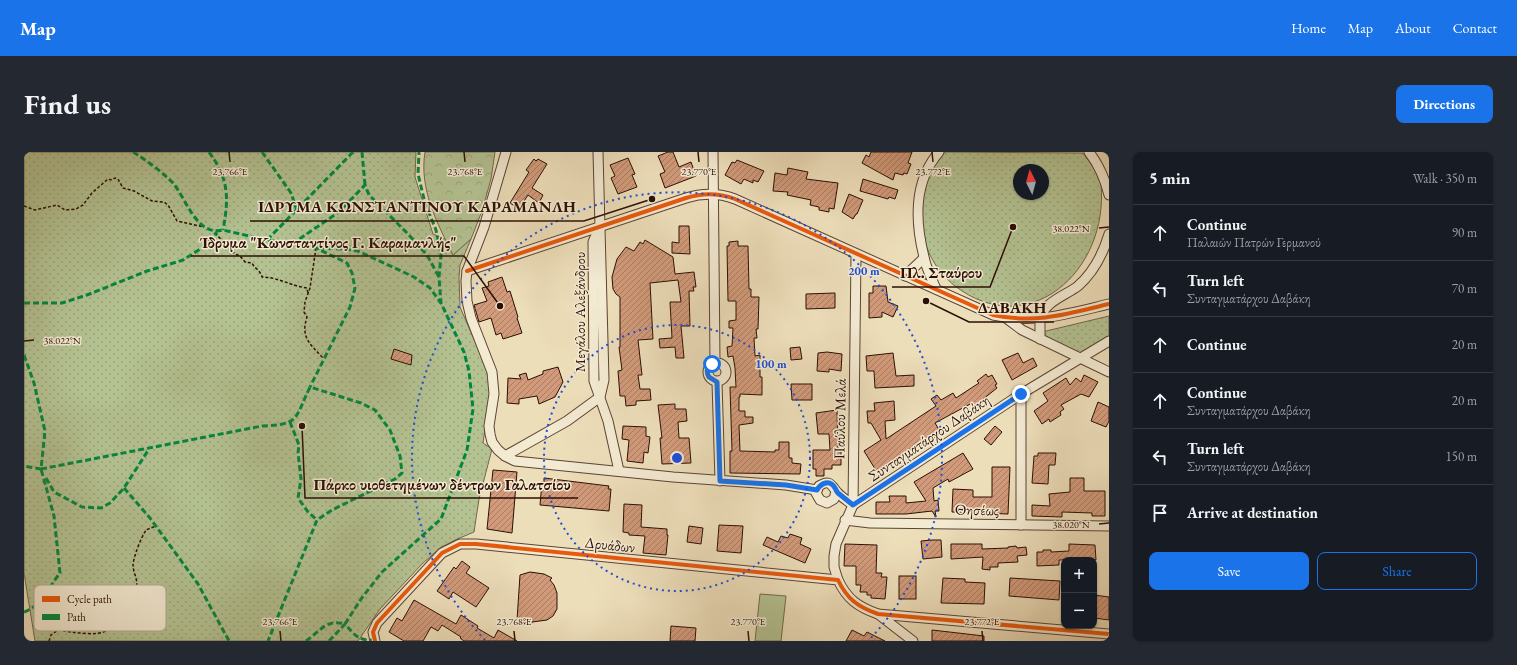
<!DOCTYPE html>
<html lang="en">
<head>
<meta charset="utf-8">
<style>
  :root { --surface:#171b24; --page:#242831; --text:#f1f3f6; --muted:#9ea1a6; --line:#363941; --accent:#1a73e8 }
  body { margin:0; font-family:"EB Garamond",serif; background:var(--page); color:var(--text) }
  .controls { position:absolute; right:12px; bottom:12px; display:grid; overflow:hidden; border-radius:8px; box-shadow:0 1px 3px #0004 }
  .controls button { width:36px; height:36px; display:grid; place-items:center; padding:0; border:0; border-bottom:1px solid var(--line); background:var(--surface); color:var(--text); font:20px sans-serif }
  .compass { position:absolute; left:989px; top:12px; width:36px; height:36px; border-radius:50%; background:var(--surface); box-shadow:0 1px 3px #0004; rotate:354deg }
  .stop { position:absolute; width:12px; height:12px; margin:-9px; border:3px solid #1a73e8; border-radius:50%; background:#fff }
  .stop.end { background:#1a73e8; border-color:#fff; box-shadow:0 1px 4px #0008 }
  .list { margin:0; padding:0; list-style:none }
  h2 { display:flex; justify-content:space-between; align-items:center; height:52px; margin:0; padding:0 16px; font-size:17px }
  h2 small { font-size:13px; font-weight:400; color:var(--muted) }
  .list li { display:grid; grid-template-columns:26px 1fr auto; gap:12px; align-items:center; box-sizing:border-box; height:56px; padding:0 16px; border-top:1px solid var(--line) }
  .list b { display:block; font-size:15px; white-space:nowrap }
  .list p { margin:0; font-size:13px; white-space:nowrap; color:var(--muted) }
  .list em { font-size:13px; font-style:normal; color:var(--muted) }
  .actions { display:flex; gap:8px; padding:12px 16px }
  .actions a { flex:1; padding:9px 0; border:1px solid var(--accent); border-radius:8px; text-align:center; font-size:14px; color:var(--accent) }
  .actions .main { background:var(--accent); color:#fff }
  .icon { flex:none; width:22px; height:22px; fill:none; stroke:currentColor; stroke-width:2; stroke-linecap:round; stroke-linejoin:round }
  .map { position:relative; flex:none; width:1085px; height:489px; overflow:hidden; border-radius:8px }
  header { display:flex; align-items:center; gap:24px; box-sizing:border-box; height:56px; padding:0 20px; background:var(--accent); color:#fff }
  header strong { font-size:19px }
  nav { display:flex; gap:22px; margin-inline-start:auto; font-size:14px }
  .intro { display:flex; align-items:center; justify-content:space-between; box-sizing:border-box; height:96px; padding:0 24px }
  h1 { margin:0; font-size:28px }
  .button { padding:10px 18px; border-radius:8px; background:var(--accent); color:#fff; font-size:14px; font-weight:700 }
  main { display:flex; gap:24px; padding:0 24px }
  aside { flex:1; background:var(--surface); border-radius:8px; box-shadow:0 1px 3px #0004 }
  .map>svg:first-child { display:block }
  .green { fill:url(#green-dots); stroke:#70684b; fill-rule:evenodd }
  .forest { fill:url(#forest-crowns); stroke:#70684b }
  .pitch { fill:#b4c292; stroke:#70684b }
  .building { fill:url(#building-hatch); stroke:#2c0f04 }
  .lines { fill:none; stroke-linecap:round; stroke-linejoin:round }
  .minor-casing { stroke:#5c4332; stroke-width:11 }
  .path { stroke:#2c0f04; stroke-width:1.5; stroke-dasharray:3 2; stroke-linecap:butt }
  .minor { stroke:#f3ead2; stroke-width:9 }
  .quiet { stroke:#00873e; stroke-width:3; stroke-dasharray:6 3; stroke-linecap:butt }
  .cycleway-casing { stroke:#f3ead2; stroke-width:6 }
  .cycleway { stroke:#e8590c; stroke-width:4 }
  .route { stroke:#1a73e8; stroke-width:5 }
  .ticks { fill:none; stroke:#2c0f04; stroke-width:1.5 }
  .ring { fill:none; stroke:#1d4ed8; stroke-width:2; stroke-dasharray:2 4 }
  .labels { text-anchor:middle; stroke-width:3; stroke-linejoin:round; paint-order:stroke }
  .street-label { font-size:15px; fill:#2c0f04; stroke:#f3ead2 }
  .key { fill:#f3ead2; stroke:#b7a894; stroke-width:1 }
  .key-label { font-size:11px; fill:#2c0f04 }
  .ticks-label { font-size:10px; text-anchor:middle; fill:#2c0f04; stroke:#f3ead2; stroke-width:3; stroke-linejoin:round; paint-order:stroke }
  .centre { fill:#1d4ed8; stroke:#f3ead2; stroke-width:2 }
  .ring-label { font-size:12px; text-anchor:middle; font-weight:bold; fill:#1d4ed8; stroke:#f3ead2; stroke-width:3; stroke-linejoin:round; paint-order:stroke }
  .leader { fill:none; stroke:#2c0f04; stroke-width:1.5 }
  .callout-dot { fill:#2c0f04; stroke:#f3ead2; stroke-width:1.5 }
  .callout-label { font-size:16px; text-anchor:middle; font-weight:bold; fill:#2c0f04; stroke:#f3ead2; stroke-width:3; stroke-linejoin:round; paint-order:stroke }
</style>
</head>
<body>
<header>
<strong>Map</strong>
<nav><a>Home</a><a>Map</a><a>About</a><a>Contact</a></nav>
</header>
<div class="intro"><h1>Find us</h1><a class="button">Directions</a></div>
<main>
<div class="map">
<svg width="1085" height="489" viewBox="0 0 1085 489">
  <defs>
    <pattern id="green-dots" width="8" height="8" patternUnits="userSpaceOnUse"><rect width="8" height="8" fill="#b4c292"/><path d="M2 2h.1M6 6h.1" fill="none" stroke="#9ba67c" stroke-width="1.8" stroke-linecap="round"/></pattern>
    <pattern id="forest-crowns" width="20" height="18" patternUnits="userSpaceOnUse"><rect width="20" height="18" fill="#b4c292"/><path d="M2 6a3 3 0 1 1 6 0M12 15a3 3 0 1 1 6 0" fill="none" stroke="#9ba67c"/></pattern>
    <pattern id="building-hatch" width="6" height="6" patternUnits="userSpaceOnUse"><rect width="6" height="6" fill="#d19a7a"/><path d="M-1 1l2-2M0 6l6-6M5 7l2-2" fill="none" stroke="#aa7c62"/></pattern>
  </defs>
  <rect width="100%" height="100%" fill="#eddeba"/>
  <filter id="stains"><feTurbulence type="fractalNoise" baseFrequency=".005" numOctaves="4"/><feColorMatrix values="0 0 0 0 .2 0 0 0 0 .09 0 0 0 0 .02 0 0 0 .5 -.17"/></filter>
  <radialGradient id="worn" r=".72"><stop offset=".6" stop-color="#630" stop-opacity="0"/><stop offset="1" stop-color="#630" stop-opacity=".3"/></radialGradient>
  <g class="green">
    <polygon points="0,0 392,0 391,25 409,82 421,87 429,103 447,87 436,113 435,125 436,155 465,222 466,242 459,291 468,297 455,347 450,380 431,388 416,396 398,412 356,457 334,489 11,489 0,421"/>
    <path d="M 921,0 L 1059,1 C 1066,11 1074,20 1077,32 C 1085,120 1004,190 931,134 C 913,120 901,99 898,76 C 894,51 903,18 921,0 ZM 995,18 L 1019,18 L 1019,42 L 995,42 Z"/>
    <polygon points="1085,164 1085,185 1057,203 1019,185 1018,180"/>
  </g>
  <path class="forest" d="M 401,0 L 471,0 L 467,27 L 458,59 L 447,87 L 429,103 C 413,71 395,37 401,0 Z"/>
  <polygon class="pitch" points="736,442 762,444 757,489 731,489"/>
  <g class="building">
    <polygon points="644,0 649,0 655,15 667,10 672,24 641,36 636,22 641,20 634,4"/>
    <polygon points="847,0 888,0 884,11 887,12 883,22 880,21 879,23 871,21 869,28 838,11 842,3 845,5"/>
    <polygon points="604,6 611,22 608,23 613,35 594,42 587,26 591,24 586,13"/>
    <polygon points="510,7 512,9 514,7 523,12 508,36 519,43 515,51 504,43 495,57 486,51 505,20 502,18"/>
    <polygon points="713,8 740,19 734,30 729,28 729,31 720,27 717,32 701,23 708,10 711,11"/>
    <polygon points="764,16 784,20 782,27 814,31 810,57 805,56 805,60 795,58 795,55 786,53 787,48 763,43 764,40 749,39 751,21 763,23"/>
    <polygon points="839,27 874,38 871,47 865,45 864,47 836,39"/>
    <polygon points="825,42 839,48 833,62 832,62 829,67 818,60"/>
    <polygon points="655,74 665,74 666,102 648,101 648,90 655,91"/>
    <polygon points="621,88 649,105 651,122 670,120 672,135 669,135 670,139 665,139 666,174 657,174 660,206 652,206 651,195 636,196 635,187 648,186 646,150 657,150 654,128 626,131 629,187 614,188 618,223 614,223 616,237 626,237 627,248 612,249 612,253 602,254 601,244 596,244 594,219 598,218 595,195 596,195 596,145 592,142 589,137 588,125 593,107 602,95 610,99 616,90 619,92"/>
    <polygon points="714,89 714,94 724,94 725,137 727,137 727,145 735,145 734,177 732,177 733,186 730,186 731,204 736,203 736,225 738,225 738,243 716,242 716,245 715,245 715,259 721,259 721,265 729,265 729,271 715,273 716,299 751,300 751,298 755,298 755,290 765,290 765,306 768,306 768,311 777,312 776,322 706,321 706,299 708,299 706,235 712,235 711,216 709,204 704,205 703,195 708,194 709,176 705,176 705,169 712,168 712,149 704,149 703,94 705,94 705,90"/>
    <polygon points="478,125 483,140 486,139 494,165 493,166 498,181 479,187 477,181 472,183 467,166 455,170 450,153 463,149 458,136 465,134 464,130"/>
    <polygon points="849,134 862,134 864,150 874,154 869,165 858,160 858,165 845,166 845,141 849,141"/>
    <polygon points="811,141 811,156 782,157 782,142"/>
    <polygon points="776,195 778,207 767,208 766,196"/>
    <polygon points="370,197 388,203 387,213 367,207"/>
    <polygon points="803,200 818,202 817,219 805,217 805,220 793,219 794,201"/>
    <polygon points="869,201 872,224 890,223 890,234 851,236 850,219 843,219 842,204"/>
    <polygon points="994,201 999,211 1009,206 1013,214 988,228 978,208"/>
    <polygon points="534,215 539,230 531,245 515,252 513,244 495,247 495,252 483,251 484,226 497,227 495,223 502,221 504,228 519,222 519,219"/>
    <polygon points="962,222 964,225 968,223 973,232 971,233 973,236 958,248 960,250 952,256 948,251 911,271 917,281 891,298 889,296 853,320 840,299 857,288 847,271 844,271 843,259 851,259 850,251 870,249 871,268 861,269 862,287 912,254 907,247 913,243 917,248 929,241 932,246 955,231 953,229"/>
    <polygon points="1060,223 1074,230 1065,245 1057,242 1037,253 1040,257 1036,260 1037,263 1026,270 1025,267 1018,272 1010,259 1024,249 1019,241 1042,226 1046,233 1052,226 1057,230"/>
    <polygon points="767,232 788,232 788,248 768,248"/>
    <polygon points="1074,250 1085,255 1085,269 1082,275 1067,269"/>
    <polygon points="651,252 651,257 662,257 663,269 654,270 655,286 665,286 667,311 638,312 636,286 638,286 634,253"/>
    <polygon points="813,258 814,298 817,298 817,313 808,313 808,317 800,317 800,324 792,324 792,317 789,317 789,298 806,298 805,282 794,282 792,261"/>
    <polygon points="599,274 622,275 622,284 626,285 624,301 620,300 619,311 603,309 605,288 598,287"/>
    <polygon points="971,274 978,280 967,293 960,287"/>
    <polygon points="939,301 949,317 925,330 924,327 909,336 910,349 914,348 915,359 911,359 912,365 908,359 882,362 852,362 852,350 866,350 865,344 882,344 882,351 902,349 890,330"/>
    <polygon points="1014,301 1032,301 1031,313 1025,313 1024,332 1008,331 1010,304 1014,304"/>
    <polygon points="968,315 986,315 984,362 928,360 929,337 949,338 949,345 968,345"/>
    <polygon points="469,318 493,320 488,381 463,377"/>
    <polygon points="520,326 585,334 584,337 587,337 585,359 516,353 518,330 520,330"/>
    <polygon points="1046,326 1060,326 1060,339 1081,339 1081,364 1068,364 1068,361 1038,360 1038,365 1008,364 1008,353 1026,354 1025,342 1046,340"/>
    <polygon points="600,352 618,353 617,375 643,377 643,383 644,383 642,403 619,401 621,384 605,383 605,381 599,380"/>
    <polygon points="695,373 719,374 717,401 693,399"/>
    <polygon points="665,374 679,376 677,392 663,390"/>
    <polygon points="766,382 778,386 776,392 787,397 781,411 739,393 743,385 754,390 757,384 764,386"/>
    <polygon points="908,388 917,388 918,405 899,407 897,389"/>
    <polygon points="821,392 853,393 852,421 858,421 857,425 863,425 861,447 847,446 847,443 843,443 843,440 836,440 837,433 832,433 832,414 820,414"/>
    <polygon points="927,392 958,392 958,397 984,396 984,395 992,394 993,396 1002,395 1003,403 993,404 994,410 974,411 974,415 966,415 966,418 958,417 959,405 927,407"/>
    <polygon points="1045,392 1071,393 1072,408 1035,408 1035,413 1013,414 1013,400 1019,400 1019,398 1027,398 1027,400 1045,399"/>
    <polygon points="438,409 446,415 442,421 465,436 452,455 429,440 425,447 413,439 430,415 432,417"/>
    <polygon points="506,420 520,422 528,426 526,428 530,433 533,441 533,457 529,464 523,468 508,470 508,472 500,472 499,468 493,468 496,423"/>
    <rect x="875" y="424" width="17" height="23"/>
    <polygon points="919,426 941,427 941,430 961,431 960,452 917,451"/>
    <polygon points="986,426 1036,429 1035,448 985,444"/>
    <polygon points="1070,443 1085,445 1085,468 1070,466"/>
    <polygon points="390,448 432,472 437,463 454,474 453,476 470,486 474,478 493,489 440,489 436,486 437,485 418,473 414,479 407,475 399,489 380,489 365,480 373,466 378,469"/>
    <polygon points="647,474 672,476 671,489 646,489"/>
    <polygon points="828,478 840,484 843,480 861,489 822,489"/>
    <polygon points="908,478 960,484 960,489 908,489"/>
  </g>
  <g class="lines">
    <g class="minor-casing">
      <g id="minor">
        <polyline points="482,0 460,75 443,119 442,129 443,149 447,166 468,220 470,242 465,274 466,282 468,290 474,298 481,304 491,309 649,325 762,333 793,338"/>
        <polyline points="689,0 691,211"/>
        <path d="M 1065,0 C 1075,13 1081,27 1085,43"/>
        <polyline points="575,76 569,90 570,229 584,269 595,319"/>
        <path d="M 443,119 L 662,46 C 678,41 695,41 711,47 L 969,163 C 1012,172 1043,162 1085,152"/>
        <polyline points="881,124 900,106"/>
        <path d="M 912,137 C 908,127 902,116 900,105 C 891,69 889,30 915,0"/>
        <polyline points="982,166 998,178 1085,220"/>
        <path d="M 1016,187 C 1016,181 1016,174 1016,168 C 1019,150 1041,144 1054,134 C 1070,120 1079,102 1085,82"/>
        <circle cx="693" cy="220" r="9"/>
        <polyline points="693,230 696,329"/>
        <polyline points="481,304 543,269 576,245 580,228 574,0"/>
        <path d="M 812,339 L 810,347 L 803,351 L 796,348 L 792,341 L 795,334 C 806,327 807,333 813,340 C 817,345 824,349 829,353"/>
        <polyline points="829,353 997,242 1085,189"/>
        <polyline points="821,368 846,371 1085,374"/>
        <polyline points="997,373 997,242"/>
        <polyline points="814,428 810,415 810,404 812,392 829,353 832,103"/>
        <polyline points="854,462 889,489"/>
        <path d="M 351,489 L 349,480 L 353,471 L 418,401 L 436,392 L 452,392 L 814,428 C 823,447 834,455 854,462 L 1085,482"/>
      </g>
    </g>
    <g class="path">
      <polyline points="0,54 11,58 33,53 41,58 52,57 59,53 68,41 84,27 88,28 91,26 94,27 99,36 110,39 128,49 140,50 144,53 153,69 180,75"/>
      <path d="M 191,81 L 211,102 L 216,104 L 221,110 L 228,111 C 230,116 237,119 238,125 C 254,125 267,134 283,136 L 284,141"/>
      <path d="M 292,96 L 286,136 L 281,150 L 280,160 L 283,165 C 276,186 287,193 300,207"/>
      <path d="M 25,489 L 27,483 L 34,478 C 44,479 87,489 87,471 C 87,465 82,462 80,457 C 87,448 102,451 111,437 C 116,431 109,421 109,413 C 110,403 117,386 122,378 L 132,374"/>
    </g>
    <use href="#minor" class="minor"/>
    <g class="quiet">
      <path d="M 109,0 C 122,8 137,19 148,30 C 162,45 172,85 199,78 L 243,88 L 292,96 L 323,111 L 328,121 L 331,136 L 326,155 L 286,235"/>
      <path d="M 185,0 C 205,27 205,46 199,78"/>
      <polyline points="238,0 267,41 273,59"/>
      <polyline points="338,0 341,33"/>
      <polyline points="243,88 329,0"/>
      <polyline points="268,92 315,60 341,33 345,43 383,81 403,103 415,125"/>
      <polyline points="294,96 320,97 334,99 390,125 406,136 417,151"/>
      <polyline points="0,151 38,151 63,143 123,119 159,108 178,96 193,80"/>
      <polyline points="0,203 10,231 21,279 17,317 0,314"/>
      <polyline points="266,270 275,293 274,301 277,327 274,346 284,360 293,368"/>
      <path d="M 17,317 L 238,274 C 276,273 271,266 286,235 L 337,251 L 351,258 L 366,278 L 376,304 L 378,321 L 371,327 L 308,358 L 293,368 L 244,489"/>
      <polyline points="22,326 30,340 58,355 77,356 86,351 100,336 125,297"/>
      <polyline points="100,336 126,366 174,432 205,489"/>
      <path d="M 0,460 C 19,453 24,436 36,421 L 30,364 L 17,317"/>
      <path d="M 282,489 C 297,479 301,467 321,472 L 337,447 L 358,420 L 417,367 L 443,298 L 449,257 L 445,219 L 440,200 L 417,151 L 415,125 L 417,103 L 412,78 L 401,51 L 394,22 L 395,0"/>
      <path d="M 305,489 L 321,472 C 331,483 334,489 350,488"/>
    </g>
    <g class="cycleway-casing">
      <g id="cycleway">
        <path d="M 443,119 L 662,46 C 678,41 695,41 711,47 L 969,163 C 1012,172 1043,162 1085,152"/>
        <path d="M 351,489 L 349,480 L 353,471 L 418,401 L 436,392 L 452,392 L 814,428 C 823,447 834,455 854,462 L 1085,482"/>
      </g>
    </g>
    <use href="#cycleway" class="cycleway"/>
  </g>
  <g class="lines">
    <path class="route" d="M 688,212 C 683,215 682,220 685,225 L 693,230 L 696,329 L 762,333 L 793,338 C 797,331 806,327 811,336 C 812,337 812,339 814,341 C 819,345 824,349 829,353 L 997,242"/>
  </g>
  <path class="ticks" d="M 205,0 L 206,10M 440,0 L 441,10M 674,0 L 675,10M 908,0 L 909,10M 1075,76 L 1085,75M 0,189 L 10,188M 1075,372 L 1085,371M 256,479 L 257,489M 490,479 L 491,489M 724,479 L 725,489M 958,479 L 959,489"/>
  <g class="ring">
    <circle cx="653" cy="306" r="133"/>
    <path d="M461 488A265 265 0 1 1 845 488"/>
  </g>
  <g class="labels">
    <g class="street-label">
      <text transform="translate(556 160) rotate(-90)" y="5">Μεγάλου Αλεξάνδρου</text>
      <text transform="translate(816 267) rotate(-89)" y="5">Παύλου Μελά</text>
      <text transform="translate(905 286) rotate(-34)" y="5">Συνταγματάρχου Δαβάκη</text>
      <text transform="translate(953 358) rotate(1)" y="5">Θησέως</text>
      <text transform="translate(586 393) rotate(6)" y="5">Δρυάδων</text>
    </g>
  </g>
  <rect x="10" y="433" width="132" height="46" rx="6" class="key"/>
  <rect x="18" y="444" width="18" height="6" fill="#e8590c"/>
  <rect x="18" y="462" width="18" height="6" fill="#00873e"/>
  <g class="key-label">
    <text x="43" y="451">Cycle path</text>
    <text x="43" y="469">Path</text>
  </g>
  <g class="ticks-label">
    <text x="206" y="23">23.766°E</text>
    <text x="441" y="23">23.768°E</text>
    <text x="675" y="23">23.770°E</text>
    <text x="909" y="23">23.772°E</text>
    <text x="1047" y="80">38.022°N</text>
    <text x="38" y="192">38.022°N</text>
    <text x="1047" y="376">38.020°N</text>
    <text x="256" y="473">23.766°E</text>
    <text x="490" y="473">23.768°E</text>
    <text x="724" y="473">23.770°E</text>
    <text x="958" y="473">23.772°E</text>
  </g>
  <circle cx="653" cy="306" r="6" class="centre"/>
  <g class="ring-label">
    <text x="840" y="123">200 m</text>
    <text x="747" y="216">100 m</text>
  </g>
  <path class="leader" d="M628 47L560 69H226M476 154L440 104H167M989 75L966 135H868M902 149L945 170H1030M278 274L281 346H554"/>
  <g class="callout-dot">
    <circle cx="628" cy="47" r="4"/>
    <circle cx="476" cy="154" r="4"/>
    <circle cx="989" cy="75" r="4"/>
    <circle cx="902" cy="149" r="4"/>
    <circle cx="278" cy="274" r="4"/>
  </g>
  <g class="callout-label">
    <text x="393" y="60">ΙΔΡΥΜΑ ΚΩΝΣΤΑΝΤΙΝΟΥ ΚΑΡΑΜΑΝΛΗ</text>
    <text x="304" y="96">Ίδρυμα "Κωνσταντίνος Γ. Καραμανλής"</text>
    <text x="917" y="126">Πλ. Σταύρου</text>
    <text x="988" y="161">ΔΑΒΑΚΗ</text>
    <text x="418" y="338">Πάρκο υιοθετημένων δέντρων Γαλατσίου</text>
  </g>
  <rect width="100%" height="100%" filter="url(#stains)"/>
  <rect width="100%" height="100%" fill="url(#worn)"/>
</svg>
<div class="controls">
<button>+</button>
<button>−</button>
</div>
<svg class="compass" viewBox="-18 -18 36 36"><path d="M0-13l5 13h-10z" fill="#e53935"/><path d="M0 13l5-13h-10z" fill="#9ea1a6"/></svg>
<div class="stop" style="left:688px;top:212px"></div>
<div class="stop end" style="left:997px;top:242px"></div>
</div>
<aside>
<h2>5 min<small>Walk · 350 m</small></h2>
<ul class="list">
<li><svg class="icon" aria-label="ahead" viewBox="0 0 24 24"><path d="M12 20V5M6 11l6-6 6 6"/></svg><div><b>Continue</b><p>Παλαιών Πατρών Γερμανού</p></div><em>90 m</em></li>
<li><svg class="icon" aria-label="left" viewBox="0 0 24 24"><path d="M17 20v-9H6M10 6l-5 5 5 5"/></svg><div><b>Turn left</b><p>Συνταγματάρχου Δαβάκη</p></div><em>70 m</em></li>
<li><svg class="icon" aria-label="ahead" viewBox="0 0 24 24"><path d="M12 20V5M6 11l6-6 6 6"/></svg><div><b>Continue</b></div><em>20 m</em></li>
<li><svg class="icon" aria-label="ahead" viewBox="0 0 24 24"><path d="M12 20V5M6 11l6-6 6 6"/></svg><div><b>Continue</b><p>Συνταγματάρχου Δαβάκη</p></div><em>20 m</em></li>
<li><svg class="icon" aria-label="left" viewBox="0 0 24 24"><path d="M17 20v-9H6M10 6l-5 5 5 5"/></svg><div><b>Turn left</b><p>Συνταγματάρχου Δαβάκη</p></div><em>150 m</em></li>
<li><svg class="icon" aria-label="arrive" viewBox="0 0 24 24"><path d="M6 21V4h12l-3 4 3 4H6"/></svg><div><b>Arrive at destination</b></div></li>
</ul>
<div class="actions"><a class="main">Save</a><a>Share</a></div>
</aside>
</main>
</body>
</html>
